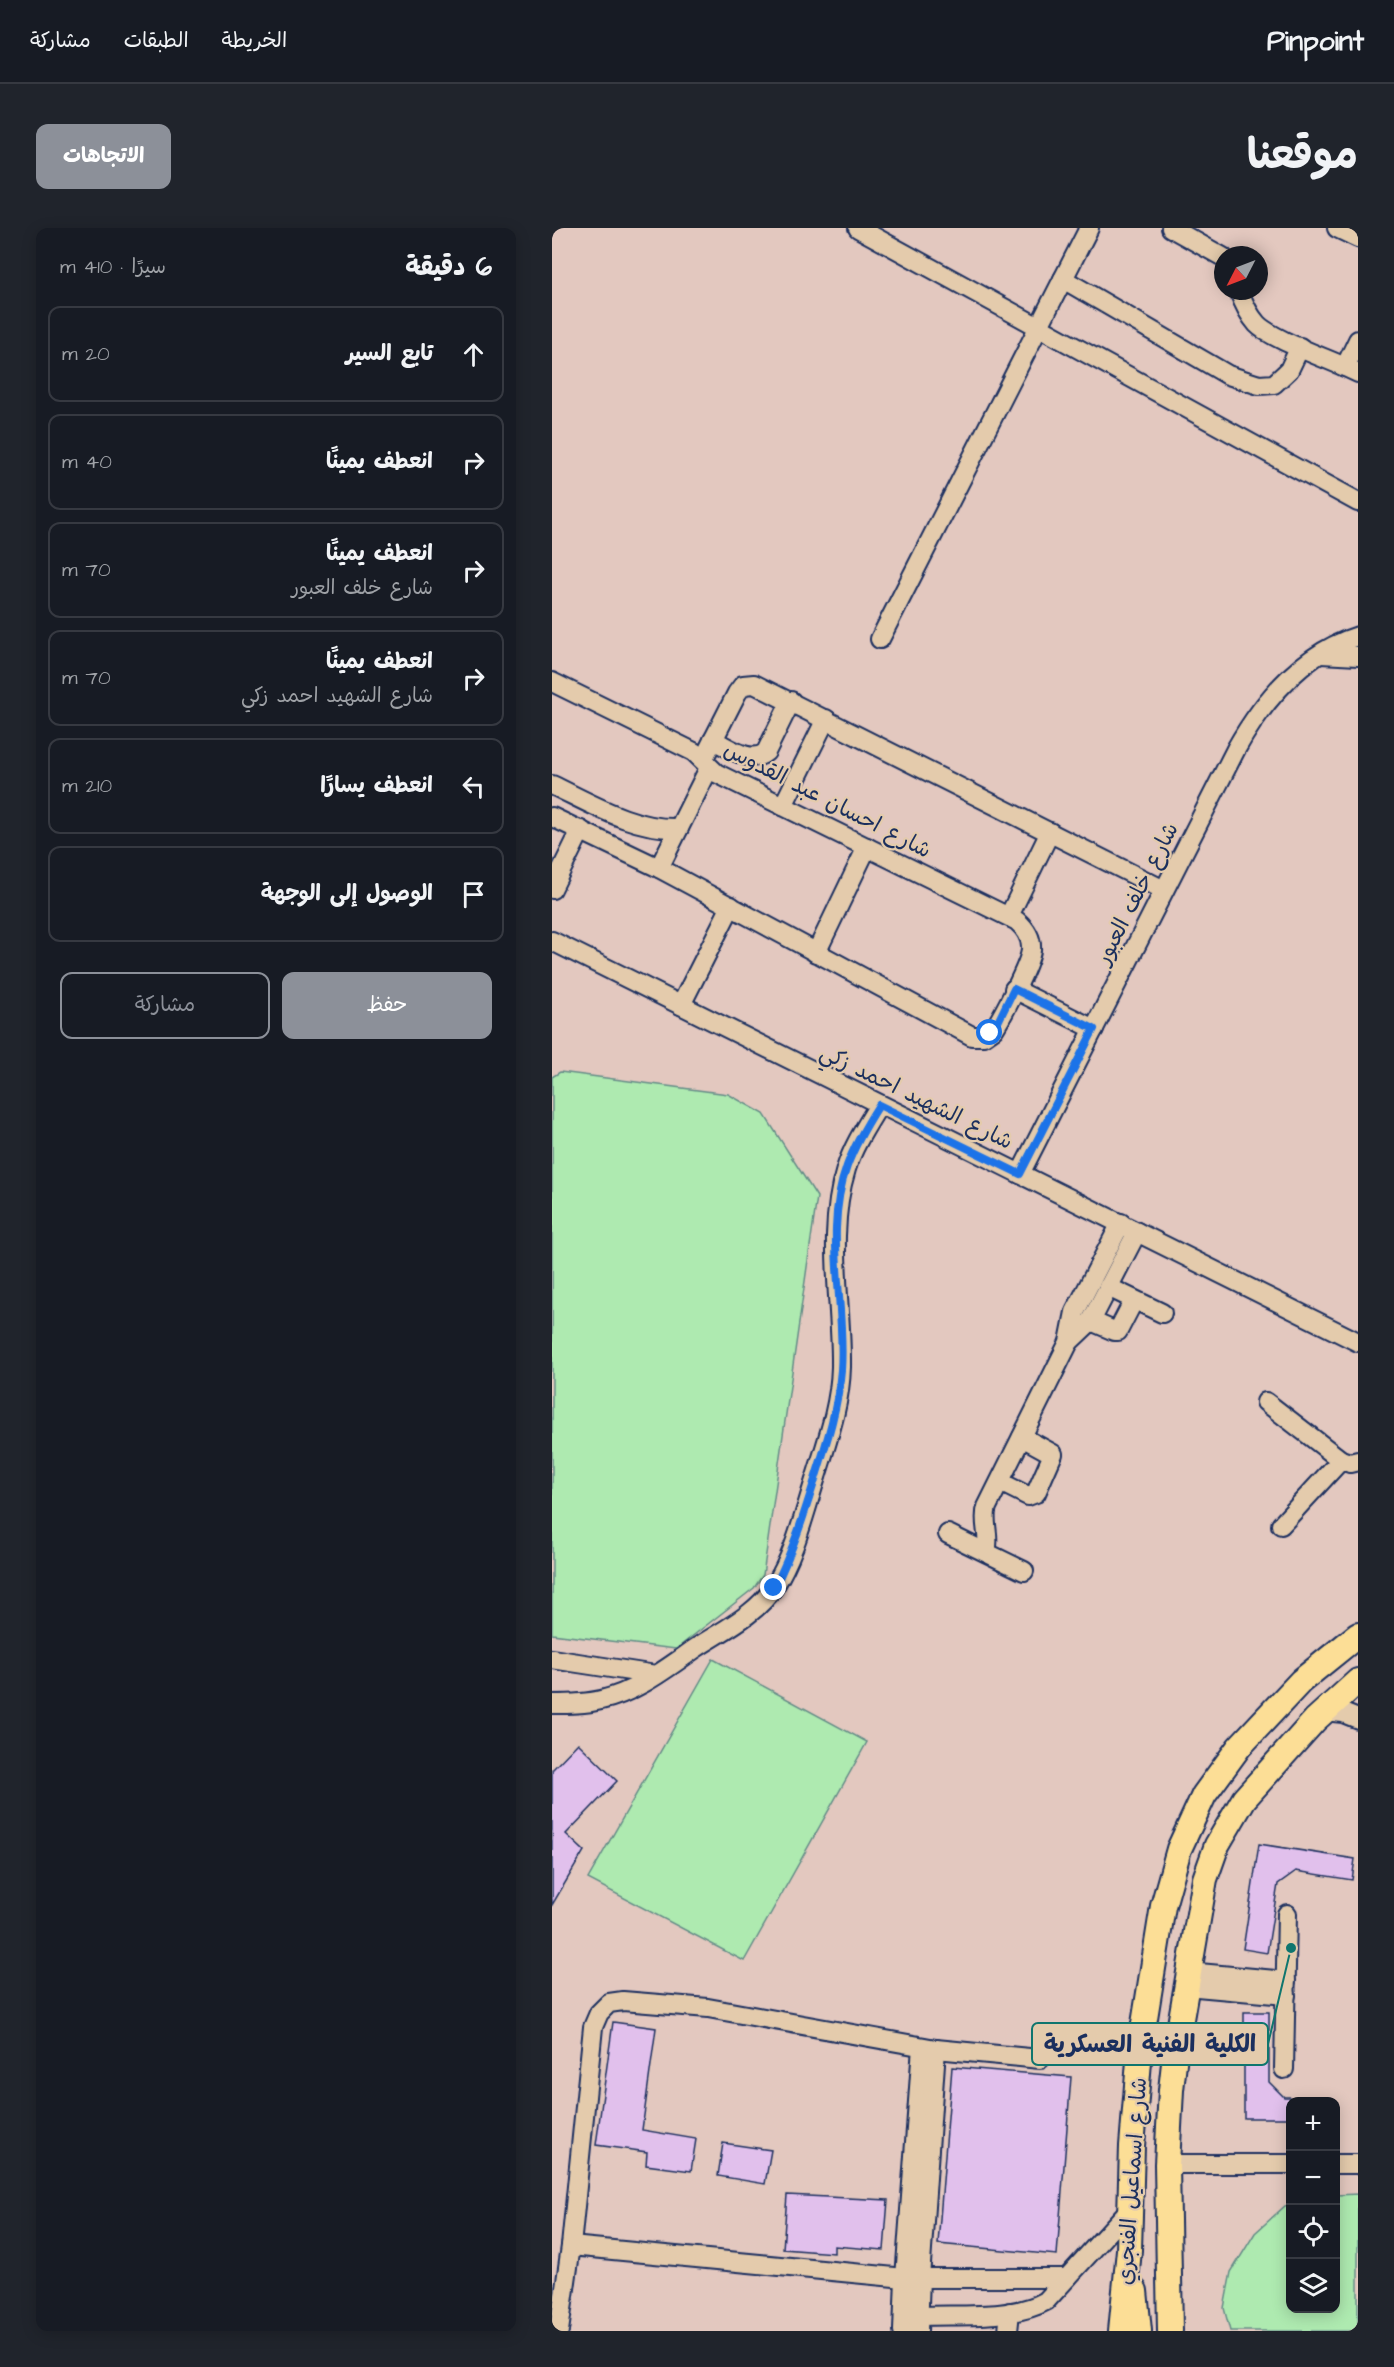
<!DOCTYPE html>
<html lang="ar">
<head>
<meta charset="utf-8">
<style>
  :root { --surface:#171b24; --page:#20242c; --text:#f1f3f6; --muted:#9ea1a6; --line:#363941; --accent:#8c9099 }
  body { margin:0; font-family:"Architects Daughter","Playpen Sans Arabic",sans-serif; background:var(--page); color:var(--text); direction:rtl }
  .controls { position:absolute; right:18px; bottom:18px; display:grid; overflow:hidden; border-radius:12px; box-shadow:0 3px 15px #0003 }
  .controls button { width:54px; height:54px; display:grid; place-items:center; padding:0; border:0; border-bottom:2px solid var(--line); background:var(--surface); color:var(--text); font:30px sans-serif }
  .compass { position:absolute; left:662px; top:18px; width:54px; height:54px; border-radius:50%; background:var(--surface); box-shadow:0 3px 15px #0003; rotate:228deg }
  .stop { position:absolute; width:18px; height:18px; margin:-14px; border:4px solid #1a73e8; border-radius:50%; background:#fff }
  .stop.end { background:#1a73e8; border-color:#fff; box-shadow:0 2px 6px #0008 }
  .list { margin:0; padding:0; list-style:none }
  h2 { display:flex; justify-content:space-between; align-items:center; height:78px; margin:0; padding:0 24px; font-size:26px }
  h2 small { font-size:20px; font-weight:400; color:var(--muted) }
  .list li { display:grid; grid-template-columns:39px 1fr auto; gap:18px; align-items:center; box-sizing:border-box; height:96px; margin:0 12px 12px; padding:0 12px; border:2px solid var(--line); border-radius:12px }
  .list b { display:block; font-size:22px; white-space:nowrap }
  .list p { margin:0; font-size:20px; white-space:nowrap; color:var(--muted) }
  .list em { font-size:20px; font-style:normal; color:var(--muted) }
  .actions { display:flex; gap:12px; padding:18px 24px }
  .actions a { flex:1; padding:14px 0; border:2px solid var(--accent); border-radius:12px; text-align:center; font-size:21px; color:var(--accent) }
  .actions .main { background:var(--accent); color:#fff }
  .icon { flex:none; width:33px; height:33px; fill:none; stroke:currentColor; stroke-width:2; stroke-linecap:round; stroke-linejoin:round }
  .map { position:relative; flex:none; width:806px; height:2103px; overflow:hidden; direction:ltr; border-radius:12px }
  header { display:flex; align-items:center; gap:36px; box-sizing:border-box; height:84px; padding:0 30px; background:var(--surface); border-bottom:2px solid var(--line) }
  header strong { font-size:28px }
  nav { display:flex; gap:33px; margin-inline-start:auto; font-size:21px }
  .intro { display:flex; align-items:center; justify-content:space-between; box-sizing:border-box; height:144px; padding:0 36px }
  h1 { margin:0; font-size:42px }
  .button { padding:15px 27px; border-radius:12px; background:var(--accent); color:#fff; font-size:21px; font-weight:700 }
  main { display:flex; gap:36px; padding:0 36px }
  aside { flex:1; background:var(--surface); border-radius:12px; box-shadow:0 3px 15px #0003 }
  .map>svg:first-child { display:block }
  .garden { fill:#aeeab0; stroke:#648c87; stroke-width:1.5 }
  .building { fill:#e1c0ec; stroke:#1b2f5e; stroke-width:1.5 }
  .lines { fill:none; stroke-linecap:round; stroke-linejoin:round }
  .minor-casing { stroke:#1b2f5e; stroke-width:22 }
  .major-casing { stroke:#1b2f5e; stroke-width:28 }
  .minor { stroke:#e4cbac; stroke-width:18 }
  .major { stroke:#fcde96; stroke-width:24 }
  .route { stroke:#1a73e8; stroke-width:8 }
  .labels { text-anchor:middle; stroke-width:4.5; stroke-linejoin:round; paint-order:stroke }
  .street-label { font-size:22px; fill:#1b2f5e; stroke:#e4cbac }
  .leader { fill:none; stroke:#0f766e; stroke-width:2 }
  .callout-dot { fill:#0f766e; stroke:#e4cbac; stroke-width:2 }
  .callout { fill:#e4cbac; stroke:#0f766e; stroke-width:2 }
  .callout-label { font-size:24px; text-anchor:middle; font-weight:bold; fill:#1b2f5e }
</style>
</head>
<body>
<header>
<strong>Pinpoint</strong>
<nav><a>الخريطة</a><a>الطبقات</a><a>مشاركة</a></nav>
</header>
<div class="intro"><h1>موقعنا</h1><a class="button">الاتجاهات</a></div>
<main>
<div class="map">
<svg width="806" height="2103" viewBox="0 0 806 2103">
  <rect width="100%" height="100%" fill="#e3c8bf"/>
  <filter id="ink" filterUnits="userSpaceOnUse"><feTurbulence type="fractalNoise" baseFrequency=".0167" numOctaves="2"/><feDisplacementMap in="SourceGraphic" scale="12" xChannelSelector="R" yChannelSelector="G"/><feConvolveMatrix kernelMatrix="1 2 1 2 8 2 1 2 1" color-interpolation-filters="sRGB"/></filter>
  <g filter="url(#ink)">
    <g class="garden">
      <polygon points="8,844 176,866 212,886 265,969 211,1347 202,1360 124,1421 0,1406 0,849"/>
      <polygon points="161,1431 315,1514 192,1733 36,1651"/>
      <polygon points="806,1966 806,2103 678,2103 672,2080 679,2044 703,2005 733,1978 738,1977 738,2080 784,2080 784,1967"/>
    </g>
    <g class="building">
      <polygon points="26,1515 65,1553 14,1606 32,1623 0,1677 0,1542"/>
      <polygon points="707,1616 803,1631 800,1652 744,1643 726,1656 715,1725 691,1721"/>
      <polygon points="692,1784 717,1784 717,1854 732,1869 738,1869 738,1890 692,1890"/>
      <polygon points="61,1794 104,1800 90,1902 144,1911 139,1943 94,1937 95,1924 44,1917"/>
      <polygon points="400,1839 519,1849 505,2027 386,2016"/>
      <polygon points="171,1915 219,1922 213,1956 166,1948"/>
      <polygon points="235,1967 336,1972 332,2022 282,2018 282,2025 231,2021"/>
    </g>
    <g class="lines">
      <g class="minor-casing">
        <g id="minor">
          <polyline points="306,0 806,274"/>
          <polyline points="619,0 671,29"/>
          <polyline points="785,0 806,10"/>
          <polyline points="511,51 676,147 707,157 722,156 737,142 748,119"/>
          <path d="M 687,63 C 691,74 697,87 705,96 C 720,112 783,133 806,145"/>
          <polyline points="793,139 806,112"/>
          <polyline points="328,411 537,0"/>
          <polyline points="769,426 806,428"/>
          <path d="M 0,454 L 142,524 L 164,545 L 465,693 C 473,700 480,710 479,722 C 478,736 451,787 442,801 L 432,808 L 420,808 L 107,640 L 0,589"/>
          <path d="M 161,512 C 176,519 199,537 214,524 L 239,473"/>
          <polyline points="151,532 185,465 191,457 202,456 612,662"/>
          <path d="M 0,557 C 40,576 82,602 127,600"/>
          <polyline points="231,578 274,491"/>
          <polyline points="107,640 157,540"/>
          <polyline points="0,661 29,602"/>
          <polyline points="457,688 498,604"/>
          <polyline points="0,713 806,1114"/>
          <polyline points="264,725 315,619"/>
          <polyline points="462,761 542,801"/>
          <polyline points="129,777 179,678"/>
          <path d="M 468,946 L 684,521 C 711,473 751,425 806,408"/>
          <polyline points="556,1059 610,1085"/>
          <polyline points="539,1093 562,1103 566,1103 582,1072"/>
          <polyline points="517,1114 539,1093 585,1004"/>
          <polyline points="714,1174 789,1232 798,1235 806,1233"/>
          <polyline points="448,1254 476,1268 484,1265 501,1226 470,1209"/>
          <polyline points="729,1297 789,1232"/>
          <polyline points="396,1306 472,1343"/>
          <path d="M 434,1324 C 439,1309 430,1294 435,1279 L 517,1114 L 523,1084 L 569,995"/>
          <polyline points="0,1431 104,1447"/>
          <path d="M 0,1476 C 17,1476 33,1476 49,1472 C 85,1464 115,1440 144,1420 C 171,1402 204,1387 222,1359 C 243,1326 252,1286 264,1249 C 275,1213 288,1178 289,1139 C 290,1074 274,1005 294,941 C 301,918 315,897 327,877"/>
          <polyline points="772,1483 791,1485 806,1491"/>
          <polyline points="636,1744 734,1753"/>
          <polyline points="634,1758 734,1767"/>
          <polyline points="732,1841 735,1686"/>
          <polyline points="615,1936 738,1936"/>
          <polyline points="784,1936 806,1936"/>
          <polyline points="19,2018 353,2050 515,2050"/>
          <path d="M 367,2088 C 406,2086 460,2092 494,2073 L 576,1983"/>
          <polyline points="7,2103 19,2018 41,1799 47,1785 57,1775 71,1773 156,1780 384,1821 488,1831"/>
          <polyline points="351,2103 353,2050 370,1819"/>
          <polyline points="366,2103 368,2050 384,1821"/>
          <polyline points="456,2103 458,2084"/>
        </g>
      </g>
      <g class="major-casing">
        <g id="major">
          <polyline points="583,2063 587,2103"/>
          <polyline points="569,2103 577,2022 580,1918 588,1821 611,1678 627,1621 652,1567 687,1519 749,1453 806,1407"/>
          <polyline points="618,2103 615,1936 619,1862 623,1826 653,1651 665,1617 692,1571 763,1492 806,1453"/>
        </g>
      </g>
      <use href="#minor" class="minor"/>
      <use href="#major" class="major"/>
    </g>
  </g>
  <g class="lines" filter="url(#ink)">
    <path class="route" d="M 222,1360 C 241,1323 253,1284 265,1245 C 276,1210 286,1178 289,1142 C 294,1075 271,1003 295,938 C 303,916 315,896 327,877 L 468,946 L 542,801 L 462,761 L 445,796 L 438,805"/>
  </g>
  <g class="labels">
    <g class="street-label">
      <text transform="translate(276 571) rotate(27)" y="8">شارع احسان عبد القدوس</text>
      <text transform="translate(584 665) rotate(-63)" y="8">شارع خلف العبور</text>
      <text transform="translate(365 868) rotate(26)" y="8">شارع الشهيد احمد زكي</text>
      <text transform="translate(579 1953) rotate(-86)" y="8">شارع اسماعيل الفنجري</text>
    </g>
  </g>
  <path class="leader" d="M739 1720L716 1816"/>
  <circle class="callout-dot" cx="739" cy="1720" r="6"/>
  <rect class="callout" x="480" y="1795" width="236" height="42" rx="6"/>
  <g class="callout-label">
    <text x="598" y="1824">الكلية الفنية العسكرية</text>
  </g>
</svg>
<div class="controls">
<button>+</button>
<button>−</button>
<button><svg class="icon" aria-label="locate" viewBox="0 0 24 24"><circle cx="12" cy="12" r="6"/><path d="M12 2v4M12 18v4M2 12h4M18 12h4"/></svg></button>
<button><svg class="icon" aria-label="layers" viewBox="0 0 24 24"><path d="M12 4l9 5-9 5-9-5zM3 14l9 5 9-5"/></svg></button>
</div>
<svg class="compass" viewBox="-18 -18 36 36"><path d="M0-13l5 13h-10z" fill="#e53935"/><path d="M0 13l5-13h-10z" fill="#9ea1a6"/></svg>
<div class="stop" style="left:438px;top:805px"></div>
<div class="stop end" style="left:222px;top:1360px"></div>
</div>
<aside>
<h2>6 دقيقة<small>سيرًا · 410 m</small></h2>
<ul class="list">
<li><svg class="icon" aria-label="ahead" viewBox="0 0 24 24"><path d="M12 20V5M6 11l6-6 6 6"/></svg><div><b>تابع السير</b></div><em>20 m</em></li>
<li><svg class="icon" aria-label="right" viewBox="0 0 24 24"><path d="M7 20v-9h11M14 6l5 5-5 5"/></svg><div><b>انعطف يمينًا</b></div><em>40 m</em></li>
<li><svg class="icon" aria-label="right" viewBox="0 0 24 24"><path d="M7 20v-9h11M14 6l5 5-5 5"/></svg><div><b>انعطف يمينًا</b><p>شارع خلف العبور</p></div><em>70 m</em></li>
<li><svg class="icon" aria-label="right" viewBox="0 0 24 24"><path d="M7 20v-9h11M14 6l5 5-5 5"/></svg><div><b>انعطف يمينًا</b><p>شارع الشهيد احمد زكي</p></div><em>70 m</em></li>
<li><svg class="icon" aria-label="left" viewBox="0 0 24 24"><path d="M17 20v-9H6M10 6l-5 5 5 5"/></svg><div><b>انعطف يسارًا</b></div><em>210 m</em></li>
<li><svg class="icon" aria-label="arrive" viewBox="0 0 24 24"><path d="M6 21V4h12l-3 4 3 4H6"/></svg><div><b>الوصول إلى الوجهة</b></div></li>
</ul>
<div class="actions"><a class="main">حفظ</a><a>مشاركة</a></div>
</aside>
</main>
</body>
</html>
